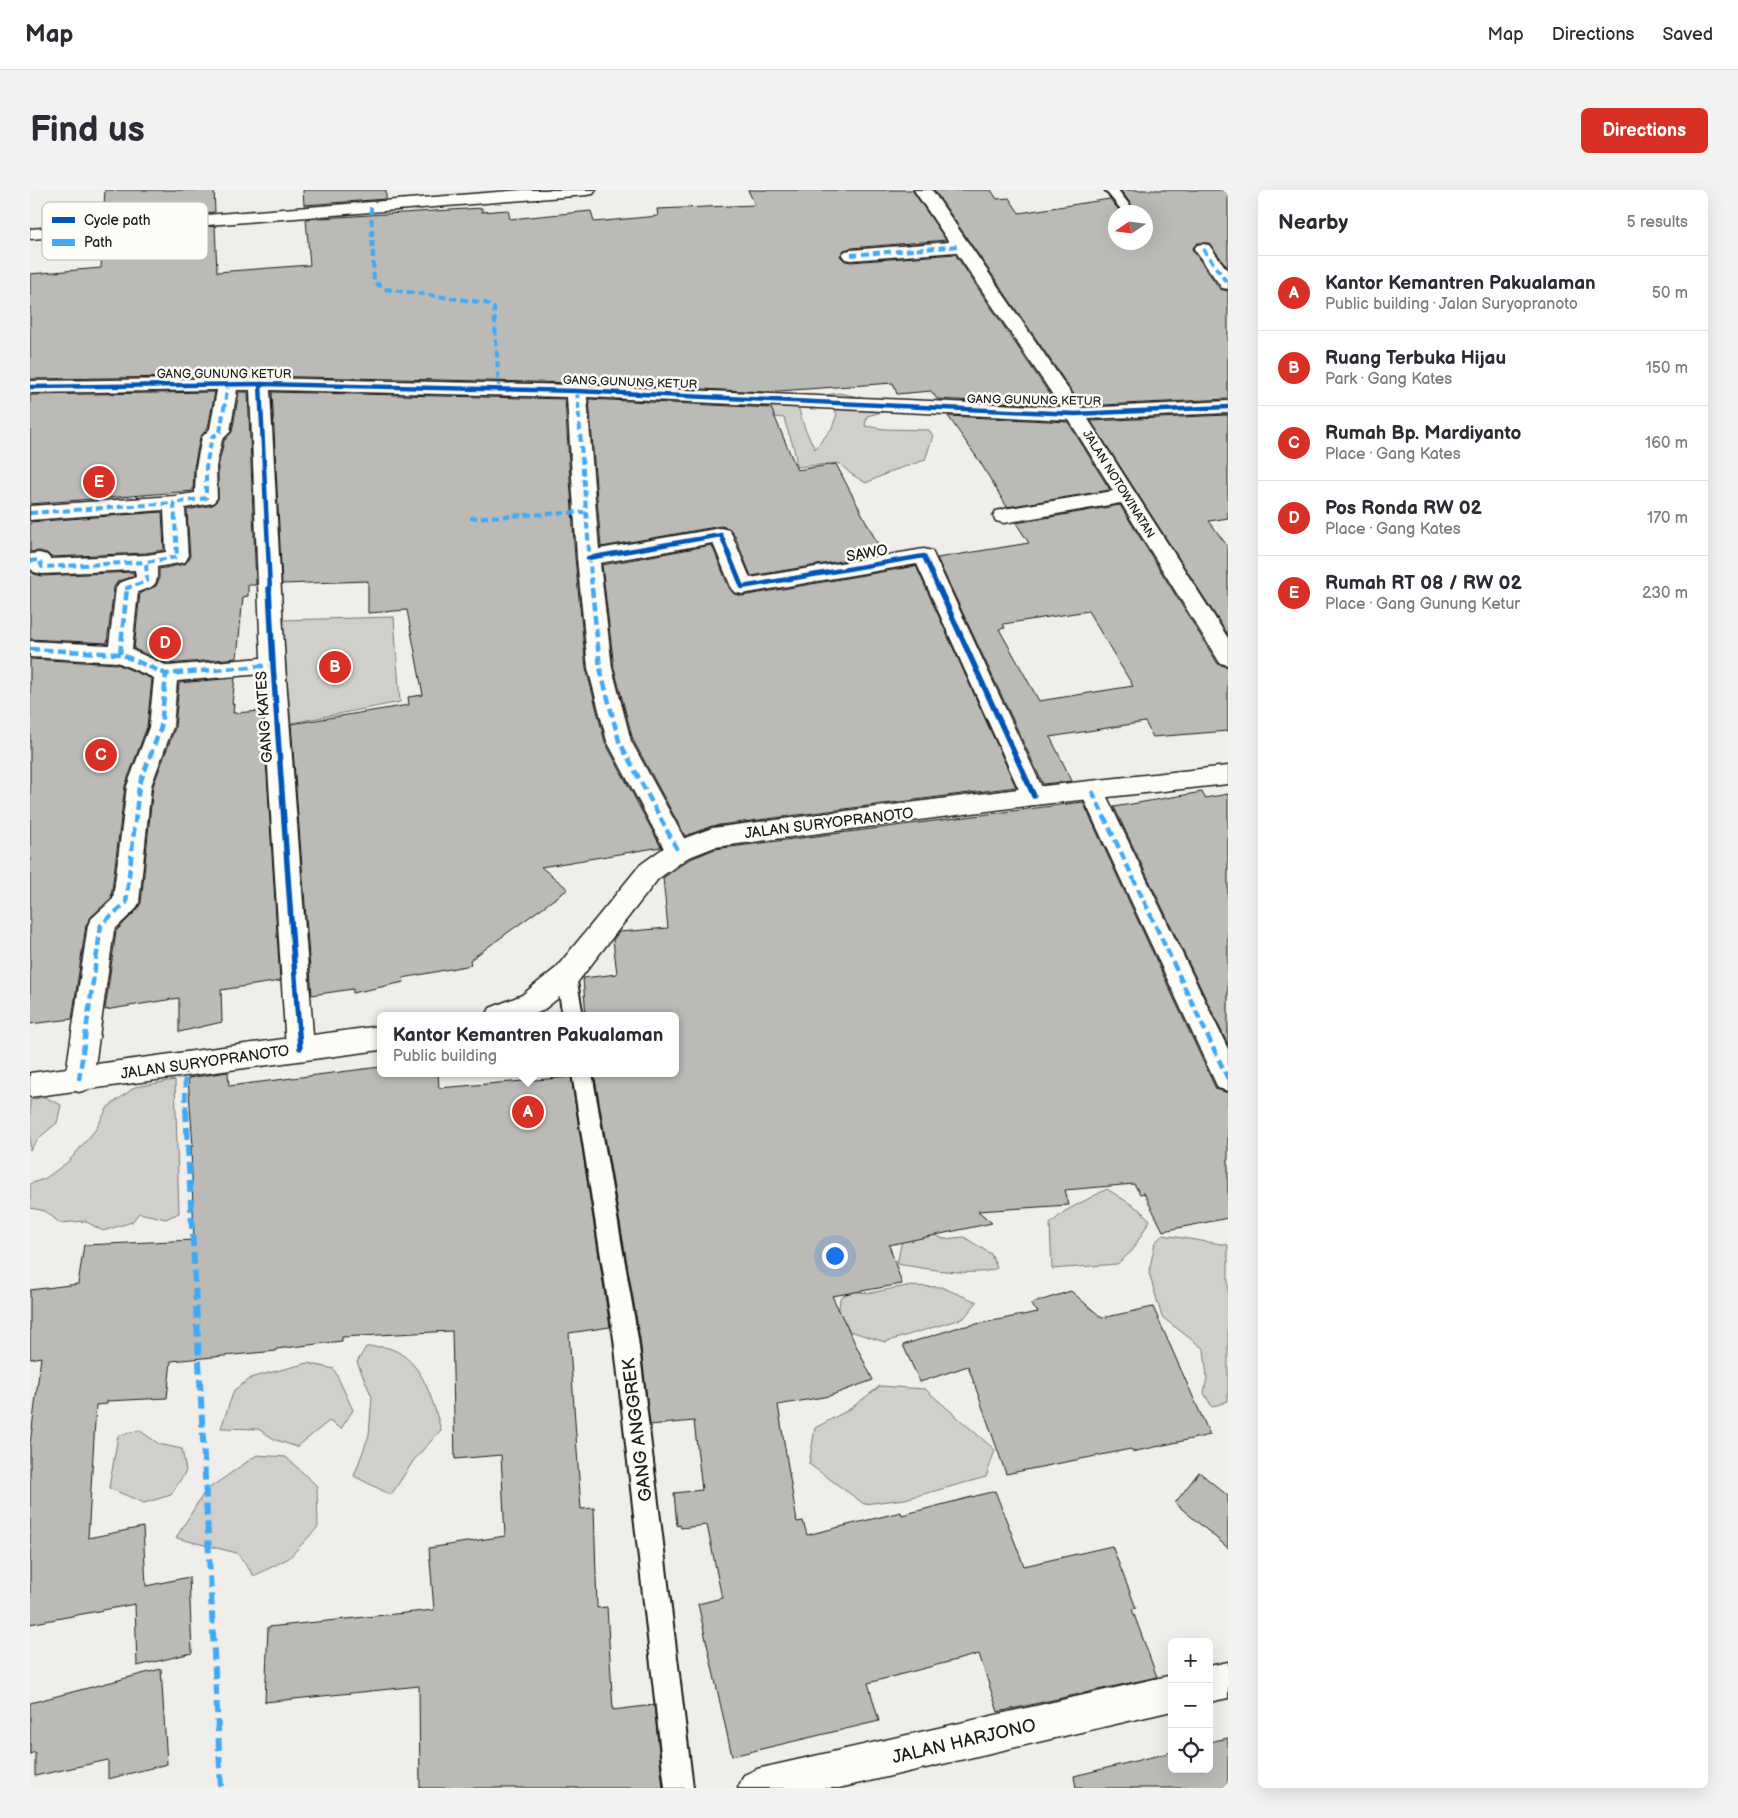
<!DOCTYPE html>
<html lang="en">
<head>
<meta charset="utf-8">
<style>
  :root { --surface:#fff; --page:#f2f2f3; --text:#2b2b33; --muted:#7c7c81; --line:#e1e1e2; --accent:#d93025 }
  body { margin:0; font-family:"Balsamiq Sans",sans-serif; background:var(--page); color:var(--text) }
  .controls { position:absolute; right:15px; bottom:15px; display:grid; overflow:hidden; border-radius:8px; box-shadow:0 5px 20px #0002 }
  .controls button { width:45px; height:45px; display:grid; place-items:center; padding:0; border:0; border-bottom:1px solid var(--line); background:var(--surface); color:var(--text); font:25px sans-serif }
  .compass { position:absolute; left:1078px; top:15px; width:45px; height:45px; border-radius:50%; background:var(--surface); box-shadow:0 5px 20px #0002; rotate:257deg }
  .you { position:absolute; left:804px; top:1065px; width:18px; height:18px; margin:-12px; border:4px solid #fff; border-radius:50%; background:#1a73e8; box-shadow:0 0 0 8px #1a73e833 }
  .badge { display:grid; place-items:center; width:32px; height:32px; border-radius:50%; background:var(--accent); color:#fff; font-size:16px; font-weight:700 }
  .pin { position:absolute; translate:-50% -50%; border:2px solid #fff; box-shadow:0 1px 5px #0006 }
  .popup { position:absolute; left:347px; top:822px; width:302px; height:65px; box-sizing:border-box; display:grid; place-content:center; border-radius:8px; background:var(--surface); filter:drop-shadow(0 1px 4px #0005); font-size:16px; white-space:nowrap; color:var(--muted) }
  .popup b { font-size:19px; color:var(--text) }
  .popup::after { content:''; position:absolute; left:50%; top:100%; margin-left:-10px; border:10px solid transparent; border-top-color:var(--surface) }
  .list { margin:0; padding:0; list-style:none }
  h2 { display:flex; justify-content:space-between; align-items:center; height:65px; margin:0; padding:0 20px; font-size:21px }
  h2 small { font-size:16px; font-weight:400; color:var(--muted) }
  .list li { display:grid; grid-template-columns:32px 1fr auto; gap:15px; align-items:center; box-sizing:border-box; height:75px; padding:0 20px; border-top:1px solid var(--line) }
  .list b { display:block; font-size:19px; white-space:nowrap }
  .list p { margin:0; font-size:16px; white-space:nowrap; color:var(--muted) }
  .list em { font-size:16px; font-style:normal; color:var(--muted) }
  .icon { flex:none; width:28px; height:28px; fill:none; stroke:currentColor; stroke-width:2; stroke-linecap:round; stroke-linejoin:round }
  .map { position:relative; flex:none; width:1198px; height:1598px; overflow:hidden; border-radius:8px }
  header { display:flex; align-items:center; gap:30px; box-sizing:border-box; height:70px; padding:0 25px; background:var(--surface); border-bottom:1px solid var(--line) }
  header strong { font-size:24px }
  nav { display:flex; gap:28px; margin-inline-start:auto; font-size:18px }
  .intro { display:flex; align-items:center; justify-content:space-between; box-sizing:border-box; height:120px; padding:0 30px }
  h1 { margin:0; font-size:35px }
  .button { padding:12px 22px; border-radius:8px; background:var(--accent); color:#fff; font-size:18px; font-weight:700 }
  main { display:flex; gap:30px; padding:0 30px }
  aside { flex:1; background:var(--surface); border-radius:8px; box-shadow:0 5px 20px #0002 }
  .map>svg:first-child { display:block }
  .green { fill:#d0cfcc; stroke:#767674 }
  .building { fill:#bbbab6; stroke:#1c1c1c; fill-rule:evenodd }
  .lines { fill:none; stroke-linecap:round; stroke-linejoin:round }
  .lane-casing { stroke:#1c1c1c; stroke-width:4 }
  .street-casing { stroke:#1c1c1c; stroke-width:3 }
  .secondary-casing { stroke:#1c1c1c; stroke-width:3 }
  .lane { fill:#fdfcf7; fill-rule:evenodd }
  .street { fill:#fdfcf7; fill-rule:evenodd }
  .secondary { fill:#fdfcf7; fill-rule:evenodd }
  .quiet-far2 { stroke:#3fa9f5; stroke-width:4; stroke-dasharray:7 4; stroke-linecap:butt }
  .quiet-far1 { stroke:#3fa9f5; stroke-width:4.5; stroke-dasharray:9 4.5; stroke-linecap:butt }
  .quiet { stroke:#3fa9f5; stroke-width:6; stroke-dasharray:12 6; stroke-linecap:butt }
  .cycleway-far1-casing { stroke:#fdfcf7; stroke-width:7 }
  .cycleway-casing { stroke:#fdfcf7; stroke-width:9 }
  .cycleway-far1 { stroke:#0057b8; stroke-width:4.5 }
  .cycleway { stroke:#0057b8; stroke-width:5.5 }
  .labels { text-anchor:middle; stroke-width:5; stroke-linejoin:round; paint-order:stroke }
  .far-street-label { font-size:12px; fill:#1c1c1c; stroke:#fdfcf7 }
  .street-label { font-size:15px; fill:#1c1c1c; stroke:#fdfcf7 }
  .near-street-label { font-size:18px; fill:#1c1c1c; stroke:#fdfcf7 }
  .key { fill:#fdfcf7; stroke:#bab9b5; stroke-width:1 }
  .key-label { font-size:14px; fill:#1c1c1c }
</style>
</head>
<body>
<header>
<strong>Map</strong>
<nav><a>Map</a><a>Directions</a><a>Saved</a></nav>
</header>
<div class="intro"><h1>Find us</h1><a class="button">Directions</a></div>
<main>
<div class="map">
<svg width="1198" height="1598" viewBox="0 0 1198 1598">
  <rect width="100%" height="100%" fill="#f0eeea"/>
  <filter id="ink" filterUnits="userSpaceOnUse"><feTurbulence type="fractalNoise" baseFrequency=".02" numOctaves="2"/><feDisplacementMap in="SourceGraphic" scale="10" xChannelSelector="R" yChannelSelector="G"/><feConvolveMatrix kernelMatrix="1 2 1 2 8 2 1 2 1" color-interpolation-filters="sRGB"/></filter>
  <g filter="url(#ink)">
    <g class="green">
      <path d="M 809,203 L 844,210 L 856,221 L 837,226 L 835,236 L 855,239 L 899,240 L 903,246 L 895,270 L 862,281 L 836,293 L 821,284 L 809,273 L 766,277 C 767,259 758,245 754,228 L 734,226 L 681,216 L 693,211 L 766,210 L 775,239 L 785,259 L 802,238 L 807,224 L 795,205 Z"/>
      <polygon points="364,427 370,512 261,533 252,430"/>
      <polygon points="145,890 149,1023 136,1029 109,1023 102,1032 73,1041 55,1031 30,1033 15,1021 0,1018 0,994 16,988 39,971 66,939 78,917 105,897"/>
      <polygon points="15,907 31,915 27,933 10,947 0,960 0,910"/>
      <polygon points="1077,999 1110,1020 1120,1030 1102,1061 1087,1074 1022,1079 1020,1034 1035,1021"/>
      <path d="M 887,1037 L 914,1049 L 934,1047 L 961,1064 L 967,1078 C 945,1088 892,1078 867,1074 L 872,1050 Z"/>
      <polygon points="1133,1045 1198,1055 1198,1211 1182,1217 1174,1203 1177,1187 1174,1159 1132,1127 1119,1083 1125,1052"/>
      <polygon points="877,1096 911,1097 947,1112 934,1128 855,1152 807,1137 810,1108 822,1101 839,1103"/>
      <path d="M 336,1157 C 343,1157 353,1156 359,1158 C 393,1170 402,1209 411,1240 L 384,1270 L 361,1305 L 324,1286 L 339,1245 L 342,1207 L 327,1172 Z"/>
      <polygon points="278,1173 304,1179 323,1220 311,1239 299,1231 267,1257 246,1250 228,1239 191,1238 204,1200 223,1187"/>
      <polygon points="850,1196 895,1199 965,1260 956,1287 875,1309 834,1314 779,1274 785,1238 820,1219"/>
      <polygon points="109,1240 129,1254 152,1259 156,1281 141,1305 114,1313 79,1298 88,1246"/>
      <polygon points="227,1265 256,1267 287,1296 288,1337 259,1368 224,1386 207,1363 146,1348 175,1301"/>
    </g>
    <g class="building">
      <polygon points="75,0 184,0 185,22 73,31"/>
      <polygon points="273,0 356,0 356,9 274,15"/>
      <polygon points="718,0 882,0 916,50 821,58 814,60 810,66 815,71 821,72 925,64 1027,215 907,209 901,201 867,204 863,193 734,202 547,193 230,186 0,189 0,84 71,78 73,45 185,36 187,82 280,75 276,29 452,18 452,22 478,20 480,29 561,21 564,32 628,26 627,19 725,15"/>
      <polygon points="904,0 961,0 967,9 979,8 989,23 1080,9 1091,22 1086,22 1086,52 1116,52 1116,22 1107,22 1090,0 1198,0 1198,78 1179,53 1167,53 1162,59 1190,99 1198,101 1198,209 1052,216"/>
      <polygon points="185,202 178,238 170,247 164,277 163,301 0,314 0,205"/>
      <polygon points="209,202 218,202 226,395 218,395 218,406 213,407 207,468 138,474 104,459 110,403 126,396 129,389 129,379 155,374 160,368 157,320 183,315 188,309 188,277 194,251 202,242"/>
      <polygon points="242,202 535,209 545,368 556,478 575,552 631,657 511,677 538,699 440,770 441,775 373,788 374,792 323,803 323,799 282,805 261,534 379,515 378,507 393,505 377,420 338,423 338,391 252,394"/>
      <polygon points="559,209 741,218 767,280 806,274 853,364 721,386 704,344 699,338 691,336 571,357"/>
      <polygon points="1198,225 1198,328 1179,331 1198,357 1198,445 1061,231"/>
      <polygon points="918,226 1038,232 1080,300 977,317 950,272"/>
      <path d="M 1090,315 L 1188,474 L 1198,477 L 1198,541 L 1123,547 L 1115,532 L 1020,547 L 1042,591 L 1013,594 L 907,368 L 999,353 L 986,333 ZM 1058,421 L 1103,496 L 1009,511 L 969,439 L 975,438 L 973,434 Z"/>
      <polygon points="132,322 134,360 116,363 21,367 17,363 9,361 0,362 0,332"/>
      <polygon points="682,355 699,398 704,404 712,406 886,376 986,597 682,636 655,646 603,550 584,478 572,375"/>
      <polygon points="0,381 4,384 12,386 103,382 104,386 88,391 84,397 77,453 0,449"/>
      <polygon points="0,469 87,474 122,489 117,537 95,596 81,708 61,727 56,735 42,829 0,834"/>
      <polygon points="205,488 202,514 204,514 203,523 232,521 231,538 234,538 250,791 191,800 192,832 149,842 149,808 75,820 86,741 106,721 111,713 123,596 145,538 149,493"/>
      <polygon points="1172,602 1175,608 1198,604 1198,855 1084,617"/>
      <polygon points="1053,612 1186,899 1198,903 1198,1028 1133,1041 1114,1003 1110,1004 1104,994 1035,1000 1039,1015 948,1021 962,1033 859,1055 872,1094 802,1106 843,1190 799,1206 748,1215 767,1332 773,1331 777,1345 871,1322 872,1325 965,1301 994,1376 1082,1356 1106,1418 1102,1419 1127,1487 968,1522 949,1464 838,1493 849,1531 702,1566 668,1414 692,1408 677,1335 651,1338 650,1335 647,1336 644,1303 672,1300 664,1231 620,1235 610,1149 564,883 646,883 646,826 556,826 553,788 587,784 583,750 589,742 638,738 633,688 658,670 685,659"/>
      <polygon points="350,877 350,883 408,883 409,898 541,887 580,1137 539,1143 551,1319 564,1318 567,1418 577,1417 583,1520 624,1515 633,1598 390,1598 389,1496 235,1512 238,1437 404,1420 399,1358 475,1346 471,1265 425,1269 422,1141 312,1147 312,1151 246,1159 246,1161 141,1171 137,1208 77,1211 77,1214 66,1215 58,1348 113,1337 116,1396 159,1387 162,1463 107,1476 105,1414 0,1434 0,1254 11,1167 0,1169 0,1100 48,1094 54,1055 164,1050 161,956 163,956 158,888 198,882 199,896"/>
      <polygon points="1041,1101 1072,1128 1123,1117 1180,1245 1102,1262 1101,1259 976,1284 938,1176 890,1192 873,1155 926,1138 1008,1122 1000,1114"/>
      <polygon points="1169,1282 1198,1306 1198,1358 1145,1313"/>
      <polygon points="131,1479 137,1574 78,1589 78,1570 5,1586 5,1562 0,1564 0,1513"/>
      <polygon points="1198,1548 1198,1598 1046,1598 1044,1586 1142,1562 1142,1579 1179,1579 1179,1552"/>
    </g>
    <g class="lines">
      <g class="lane-casing">
        <g id="lane">
          <polygon points="1075,0 1088,0 1105,22 1093,22"/>
          <polygon points="536,778 543,780 546,786 553,826 533,826 526,786 529,780"/>
          <polygon points="542,883 562,883 608,1149 663,1598 635,1598 584,1149"/>
        </g>
      </g>
      <g class="street-casing">
        <g id="street">
          <path d="M 884,0 L 902,0 L 1051,218 L 1198,211 L 1198,223 L 1058,229 L 1198,448 L 1198,475 L 1190,473 L 1091,313 L 974,333 L 966,331 L 963,326 L 966,321 L 974,319 L 1083,301 L 1039,230 L 557,207 L 569,359 L 691,338 L 699,340 L 702,345 L 720,388 L 894,359 L 902,361 L 1016,606 L 1013,613 L 1004,615 L 995,613 L 887,374 L 712,404 L 704,402 L 701,397 L 683,353 L 570,373 L 582,478 L 601,551 L 661,661 L 657,668 L 648,671 L 639,668 L 577,551 L 558,478 L 547,368 L 537,207 L 240,200 L 255,475 L 284,858 L 280,866 L 270,870 L 260,866 L 256,858 L 232,484 L 147,491 L 143,537 L 121,596 L 109,713 L 105,720 L 84,740 L 63,890 L 59,899 L 49,902 L 39,899 L 35,890 L 58,735 L 62,728 L 83,709 L 97,596 L 119,537 L 124,488 L 87,472 L 0,467 L 0,451 L 79,455 L 86,398 L 89,393 L 106,387 L 105,380 L 12,384 L 4,382 L 0,378 L 0,364 L 9,363 L 17,365 L 20,369 L 116,365 L 136,362 L 134,320 L 0,330 L 0,316 L 144,306 L 165,303 L 166,277 L 172,247 L 180,239 L 187,200 L 0,203 L 0,191 L 230,188 L 547,195 L 1031,217 L 926,62 L 821,70 L 815,69 L 812,65 L 815,61 L 821,60 L 919,52 ZM 207,200 L 220,200 L 231,468 L 138,476 L 102,460 L 108,402 C 125,396 128,397 127,377 L 155,372 L 158,367 L 155,318 L 183,313 L 187,308 L 186,277 L 192,250 L 200,242 Z"/>
          <polygon points="1173,54 1179,55 1198,81 1198,99 1192,98 1164,59 1167,55"/>
          <polygon points="1062,592 1071,594 1074,601 1198,859 1198,901 1188,898 1050,601 1053,594"/>
          <polygon points="1198,1472 1198,1508 1179,1512 1179,1476"/>
          <polygon points="1142,1485 1142,1521 809,1598 708,1598 714,1585 727,1579"/>
        </g>
      </g>
      <g class="secondary-casing">
        <g id="secondary">
          <polygon points="492,0 566,0 563,4 557,5 0,49 0,39"/>
          <polygon points="1198,576 1198,594 1004,615 685,657 657,668 628,689 546,794 512,821 500,826 456,826 460,818 492,805 526,778 610,675 639,654 682,638 1004,597"/>
          <polygon points="350,836 350,860 0,907 0,883"/>
        </g>
      </g>
      <use href="#lane" class="lane"/>
      <use href="#street" class="street"/>
      <use href="#secondary" class="secondary"/>
      <g class="quiet-far2">
        <polyline points="341,17 344,92 355,99 456,113 464,118 469,199"/>
        <polyline points="1173,59 1198,94"/>
        <polyline points="821,65 930,56"/>
        <polyline points="547,201 562,400"/>
        <polyline points="0,323 144,313"/>
        <polyline points="440,328 554,322"/>
        <polyline points="0,371 9,370 12,377 116,372"/>
        <polyline points="97,400 97,398 117,391 116,372 147,367 144,313 176,308 176,277 182,247 190,242 198,195"/>
      </g>
      <g class="quiet-far1">
        <polyline points="562,398 570,478 589,551 648,661"/>
        <polyline points="0,459 90,464 136,484 243,475"/>
        <polyline points="90,464 97,398"/>
        <polyline points="1062,601 1198,889"/>
        <polyline points="154,875 156,920"/>
        <polyline points="49,890 71,735 96,713 109,596 131,537 136,484"/>
      </g>
      <polyline class="quiet" points="156,919 191,1598"/>
      <g class="cycleway-far1-casing">
        <g id="cycleway-far1">
          <polyline points="230,194 240,400"/>
          <polyline points="0,197 230,194 547,201 1045,224 1198,217"/>
          <polyline points="558,368 691,345 712,397 894,366 909,400"/>
        </g>
      </g>
      <g class="cycleway-casing">
        <g id="cycleway">
          <polyline points="239,398 243,475 270,858"/>
          <polyline points="909,398 1004,606"/>
        </g>
      </g>
      <use href="#cycleway-far1" class="cycleway-far1"/>
      <use href="#cycleway" class="cycleway"/>
    </g>
  </g>
  <g class="labels">
    <g class="far-street-label">
      <text x="194" y="188">GANG GUNUNG KETUR</text>
      <text transform="translate(600 192) rotate(2)" y="4">GANG GUNUNG KETUR</text>
      <text transform="translate(1004 210) rotate(1)" y="4">GANG GUNUNG KETUR</text>
      <text transform="translate(1089 294) rotate(58)" y="4">JALAN NOTOWINATAN</text>
    </g>
    <g class="street-label">
      <text transform="translate(837 363) rotate(-10)" y="5">SAWO</text>
      <text transform="translate(234 527) rotate(-94)" y="5">GANG KATES</text>
      <text transform="translate(799 633) rotate(-7)" y="5">JALAN SURYOPRANOTO</text>
      <text transform="translate(175 872) rotate(-8)" y="5">JALAN SURYOPRANOTO</text>
    </g>
    <g class="near-street-label">
      <text transform="translate(607 1240) rotate(-97)" y="6">GANG ANGGREK</text>
      <text transform="translate(934 1551) rotate(-13)" y="6">JALAN HARJONO</text>
    </g>
  </g>
  <rect x="12" y="12" width="166" height="58" rx="8" class="key"/>
  <rect x="22" y="27" width="23" height="6" fill="#0057b8"/>
  <rect x="22" y="49" width="23" height="7" fill="#3fa9f5"/>
  <g class="key-label">
    <text x="54" y="35">Cycle path</text>
    <text x="54" y="57">Path</text>
  </g>
</svg>
<div class="controls">
<button>+</button>
<button>−</button>
<button><svg class="icon" aria-label="locate" viewBox="0 0 24 24"><circle cx="12" cy="12" r="6"/><path d="M12 2v4M12 18v4M2 12h4M18 12h4"/></svg></button>
</div>
<svg class="compass" viewBox="-18 -18 36 36"><path d="M0-13l5 13h-10z" fill="#e53935"/><path d="M0 13l5-13h-10z" fill="#7c7c81"/></svg>
<div class="you"></div>
<div class="pin badge" style="left:498px;top:922px">A</div>
<div class="popup"><b>Kantor Kemantren Pakualaman</b>Public building</div>
<div class="pin badge" style="left:305px;top:477px">B</div>
<div class="pin badge" style="left:71px;top:565px">C</div>
<div class="pin badge" style="left:135px;top:453px">D</div>
<div class="pin badge" style="left:69px;top:292px">E</div>
</div>
<aside>
<h2>Nearby<small>5 results</small></h2>
<ul class="list">
<li><span class="badge">A</span><div><b>Kantor Kemantren Pakualaman</b><p>Public building · Jalan Suryopranoto</p></div><em>50 m</em></li>
<li><span class="badge">B</span><div><b>Ruang Terbuka Hijau</b><p>Park · Gang Kates</p></div><em>150 m</em></li>
<li><span class="badge">C</span><div><b>Rumah Bp. Mardiyanto</b><p>Place · Gang Kates</p></div><em>160 m</em></li>
<li><span class="badge">D</span><div><b>Pos Ronda RW 02</b><p>Place · Gang Kates</p></div><em>170 m</em></li>
<li><span class="badge">E</span><div><b>Rumah RT 08 / RW 02</b><p>Place · Gang Gunung Ketur</p></div><em>230 m</em></li>
</ul>
</aside>
</main>
</body>
</html>
